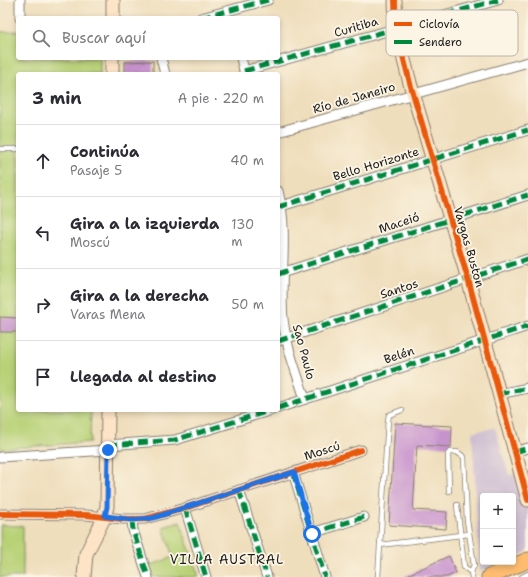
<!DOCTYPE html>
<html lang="es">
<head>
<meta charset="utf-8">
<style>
  :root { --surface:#fff; --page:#f2f2f3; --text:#2b2b33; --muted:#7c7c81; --line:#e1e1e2 }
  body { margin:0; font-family:"Shantell Sans",sans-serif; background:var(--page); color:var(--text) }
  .controls { position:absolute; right:12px; bottom:12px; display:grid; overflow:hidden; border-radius:4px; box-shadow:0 2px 6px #0003 }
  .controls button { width:36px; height:36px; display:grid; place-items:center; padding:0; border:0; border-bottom:1px solid var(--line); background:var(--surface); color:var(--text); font:20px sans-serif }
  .stop { position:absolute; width:12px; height:12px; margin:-9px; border:3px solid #1a73e8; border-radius:50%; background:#fff }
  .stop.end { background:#1a73e8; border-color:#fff; box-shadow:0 1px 4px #0008 }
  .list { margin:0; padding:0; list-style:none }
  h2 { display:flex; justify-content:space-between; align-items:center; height:52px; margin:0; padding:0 16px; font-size:17px }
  h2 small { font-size:13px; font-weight:400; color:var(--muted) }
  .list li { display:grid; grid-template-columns:26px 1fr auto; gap:12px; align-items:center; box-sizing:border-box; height:72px; padding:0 16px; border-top:1px solid var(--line) }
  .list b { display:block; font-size:15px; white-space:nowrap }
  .list p { margin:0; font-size:13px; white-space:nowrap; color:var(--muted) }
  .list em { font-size:13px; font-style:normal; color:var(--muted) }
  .icon { flex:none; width:22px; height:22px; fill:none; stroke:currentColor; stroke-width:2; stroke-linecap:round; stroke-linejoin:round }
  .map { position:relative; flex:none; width:528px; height:577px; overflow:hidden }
  .search { position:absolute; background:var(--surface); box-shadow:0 2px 6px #0003; left:16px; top:16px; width:264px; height:44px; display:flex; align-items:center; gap:10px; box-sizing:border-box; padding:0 14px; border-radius:4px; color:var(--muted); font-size:15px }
  .panel { position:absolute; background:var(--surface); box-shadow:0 2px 6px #0003; left:16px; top:72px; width:264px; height:340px; border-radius:4px }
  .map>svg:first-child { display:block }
  .industrial { fill:#cebed2 }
  .green { fill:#b7d176; stroke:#6a7649 }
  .building { fill:#c793cd }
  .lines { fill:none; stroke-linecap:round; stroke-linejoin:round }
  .lane-casing { stroke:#867d6c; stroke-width:6 }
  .street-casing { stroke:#867d6c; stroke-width:11 }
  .secondary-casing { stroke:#867d6c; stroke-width:15 }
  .primary-casing { stroke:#867d6c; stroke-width:17 }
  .lane { stroke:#fff; stroke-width:4.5 }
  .street { stroke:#fff; stroke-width:9 }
  .secondary { stroke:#fee4c6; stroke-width:13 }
  .primary { stroke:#fdbc70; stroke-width:15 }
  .quiet { stroke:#00873e; stroke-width:5; stroke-dasharray:10 5; stroke-linecap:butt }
  .cycleway-casing { stroke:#fcf5e5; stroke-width:8 }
  .cycleway { stroke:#e8590c; stroke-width:6 }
  .route { stroke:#1a73e8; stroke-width:5 }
  .labels { text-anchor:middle; stroke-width:3.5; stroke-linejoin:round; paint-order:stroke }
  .street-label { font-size:12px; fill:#1c1c1c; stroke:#fcf5e5 }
  .neighbourhood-label { font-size:13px; letter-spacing:1px; fill:#1c1c1c; stroke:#fcf5e5 }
  .key { fill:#fcf5e5; stroke:#b9b4a9; stroke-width:1 }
  .key-label { font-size:11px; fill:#1c1c1c }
</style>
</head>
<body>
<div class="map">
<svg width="528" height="577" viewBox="0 0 528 577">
  <rect width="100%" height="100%" fill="#fcf5e5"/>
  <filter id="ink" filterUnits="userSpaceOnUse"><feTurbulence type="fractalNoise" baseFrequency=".025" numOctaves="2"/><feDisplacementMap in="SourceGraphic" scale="8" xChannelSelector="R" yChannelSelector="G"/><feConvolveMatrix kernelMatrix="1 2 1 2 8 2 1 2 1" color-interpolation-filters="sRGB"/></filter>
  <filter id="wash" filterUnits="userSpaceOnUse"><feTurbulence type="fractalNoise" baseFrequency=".012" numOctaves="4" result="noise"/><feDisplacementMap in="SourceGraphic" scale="16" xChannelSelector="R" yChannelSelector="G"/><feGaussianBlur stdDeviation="0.9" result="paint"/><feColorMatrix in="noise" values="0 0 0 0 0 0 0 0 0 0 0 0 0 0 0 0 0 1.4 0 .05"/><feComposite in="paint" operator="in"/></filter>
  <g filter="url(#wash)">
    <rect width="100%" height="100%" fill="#efdebc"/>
    <polygon class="industrial" points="495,428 509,475 528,472 528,551 513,558 513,496 483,496 483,562 503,562 480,572 472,432"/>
    <g class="green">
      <polygon points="18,31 18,58 100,58 100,74 18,74 18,410 91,410 90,442 0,449 0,32"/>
      <polygon points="180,522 199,577 152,577 149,566 173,557 163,527"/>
      <polygon points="0,525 23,526 23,577 0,577"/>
    </g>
    <g id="blocks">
      <g class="building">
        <polygon points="153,61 153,74 125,74 125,62"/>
        <polygon points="0,317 18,318 18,332 0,332"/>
        <polygon points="395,423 452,426 451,447 417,445 413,510 447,512 446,529 389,525"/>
        <polygon points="449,556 456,573 447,577 403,577"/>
      </g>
    </g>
  </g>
  <g filter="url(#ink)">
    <use href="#blocks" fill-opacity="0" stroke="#867d6c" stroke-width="1"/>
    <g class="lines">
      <g class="lane-casing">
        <g id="lane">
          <polyline points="0,149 18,149"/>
          <polyline points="449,491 448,454 450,452 457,452 464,457 467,520 474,565 471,572 472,577"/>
          <polyline points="457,505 464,567 471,572"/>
          <polyline points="380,545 469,534"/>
          <polyline points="378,577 388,420 389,415 402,410"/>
          <polyline points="522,577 528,574"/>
        </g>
      </g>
      <g class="street-casing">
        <g id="street">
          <polyline points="20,18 20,0"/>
          <polyline points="201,18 268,0"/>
          <polyline points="161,58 165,74"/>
          <polyline points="241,58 245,74"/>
          <polyline points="244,71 498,0"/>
          <polyline points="278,132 528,62"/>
          <path d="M 278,191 C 289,234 279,276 283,319 C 286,347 297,373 305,399"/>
          <polyline points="278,207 528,130"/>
          <polyline points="278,274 528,195"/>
          <polyline points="278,341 528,259"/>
          <polyline points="499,394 528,388"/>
          <polyline points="278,408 528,326"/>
          <polyline points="108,445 175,440 272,410"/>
          <polyline points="515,452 528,448"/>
          <polyline points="0,457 108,450"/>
          <polyline points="293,472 325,577"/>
          <polyline points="239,490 267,577"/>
          <polyline points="185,508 206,577"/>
          <polyline points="0,514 86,515 123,519 145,519 185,508 361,450"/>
          <polyline points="132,520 133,530 148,577"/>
          <polyline points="312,533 364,517"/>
        </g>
      </g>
      <g class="secondary-casing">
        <g id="secondary">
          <polyline points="395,0 396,29 410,83 468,279 528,500"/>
          <polyline points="113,18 113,0"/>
          <polyline points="112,74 112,58"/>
          <polyline points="84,577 86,554 103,520 107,507 108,410"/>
        </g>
      </g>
      <g class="primary-casing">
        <polyline id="primary" points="489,577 528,560"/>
      </g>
      <use href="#lane" class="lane"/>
      <use href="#street" class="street"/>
      <use href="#secondary" class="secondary"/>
      <use href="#primary" class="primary"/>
      <g class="quiet">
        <polyline points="201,18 268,0"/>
        <polyline points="244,71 498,0"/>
        <polyline points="278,207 528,130"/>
        <polyline points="278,274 528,195"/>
        <polyline points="278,341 528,259"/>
        <polyline points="499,394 528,388"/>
        <polyline points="278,408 528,326"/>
        <polyline points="108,445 175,440 272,410"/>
        <polyline points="515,452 528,448"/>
        <polyline points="293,472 325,577"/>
        <polyline points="239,490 267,577"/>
        <polyline points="185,508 206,577"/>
        <polyline points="132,520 133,530 148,577"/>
        <polyline points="312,533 364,517"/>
      </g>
      <g class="cycleway-casing">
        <g id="cycleway">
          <polyline points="395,0 396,29 410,83 468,279 528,500"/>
          <polyline points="0,514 86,515 123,519 145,519 185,508 361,450"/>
        </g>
      </g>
      <use href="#cycleway" class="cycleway"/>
    </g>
  </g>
  <g class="lines" filter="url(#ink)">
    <polyline class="route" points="108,450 107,507 105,516 132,520 153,518 294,472 312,534"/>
  </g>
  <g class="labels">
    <g class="street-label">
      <text transform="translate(356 27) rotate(-16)" y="4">Curitiba</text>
      <text transform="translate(354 98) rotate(-16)" y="4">Río de Janeiro</text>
      <text transform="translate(376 164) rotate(-17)" y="4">Bello Horizonte</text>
      <text transform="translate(399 223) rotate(-18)" y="4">Maceió</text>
      <text transform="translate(469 247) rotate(74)" y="4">Vargas Buston</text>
      <text transform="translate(399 289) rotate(-18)" y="4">Santos</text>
      <text transform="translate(304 352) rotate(75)" y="4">Sao Paulo</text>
      <text transform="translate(399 355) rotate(-18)" y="4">Belén</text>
      <text transform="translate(322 451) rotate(-18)" y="4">Moscú</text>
    </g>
    <g class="neighbourhood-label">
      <text x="227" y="564">VILLA AUSTRAL</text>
    </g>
  </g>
  <rect x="386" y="10" width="132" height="46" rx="6" class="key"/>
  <rect x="394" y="22" width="18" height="4" fill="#e8590c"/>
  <rect x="394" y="40" width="18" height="4" fill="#00873e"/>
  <g class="key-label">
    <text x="419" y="28">Ciclovía</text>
    <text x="419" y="46">Sendero</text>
  </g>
</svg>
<div class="controls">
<button>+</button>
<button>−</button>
</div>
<div class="stop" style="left:312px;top:534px"></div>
<div class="stop end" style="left:108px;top:450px"></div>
<div class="search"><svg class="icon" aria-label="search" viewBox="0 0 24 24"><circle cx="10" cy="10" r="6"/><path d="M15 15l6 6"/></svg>Buscar aquí</div>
<section class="panel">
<h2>3 min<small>A pie · 220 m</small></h2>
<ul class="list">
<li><svg class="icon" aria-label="ahead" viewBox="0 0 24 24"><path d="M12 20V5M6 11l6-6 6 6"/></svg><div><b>Continúa</b><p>Pasaje 5</p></div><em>40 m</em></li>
<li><svg class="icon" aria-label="left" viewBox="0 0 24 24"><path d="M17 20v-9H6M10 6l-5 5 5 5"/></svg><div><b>Gira a la izquierda</b><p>Moscú</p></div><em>130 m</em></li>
<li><svg class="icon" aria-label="right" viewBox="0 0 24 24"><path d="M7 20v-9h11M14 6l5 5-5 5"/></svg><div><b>Gira a la derecha</b><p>Varas Mena</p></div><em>50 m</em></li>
<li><svg class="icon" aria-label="arrive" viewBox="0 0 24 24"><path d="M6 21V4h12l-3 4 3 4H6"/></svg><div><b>Llegada al destino</b></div></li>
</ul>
</section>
</div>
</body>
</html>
